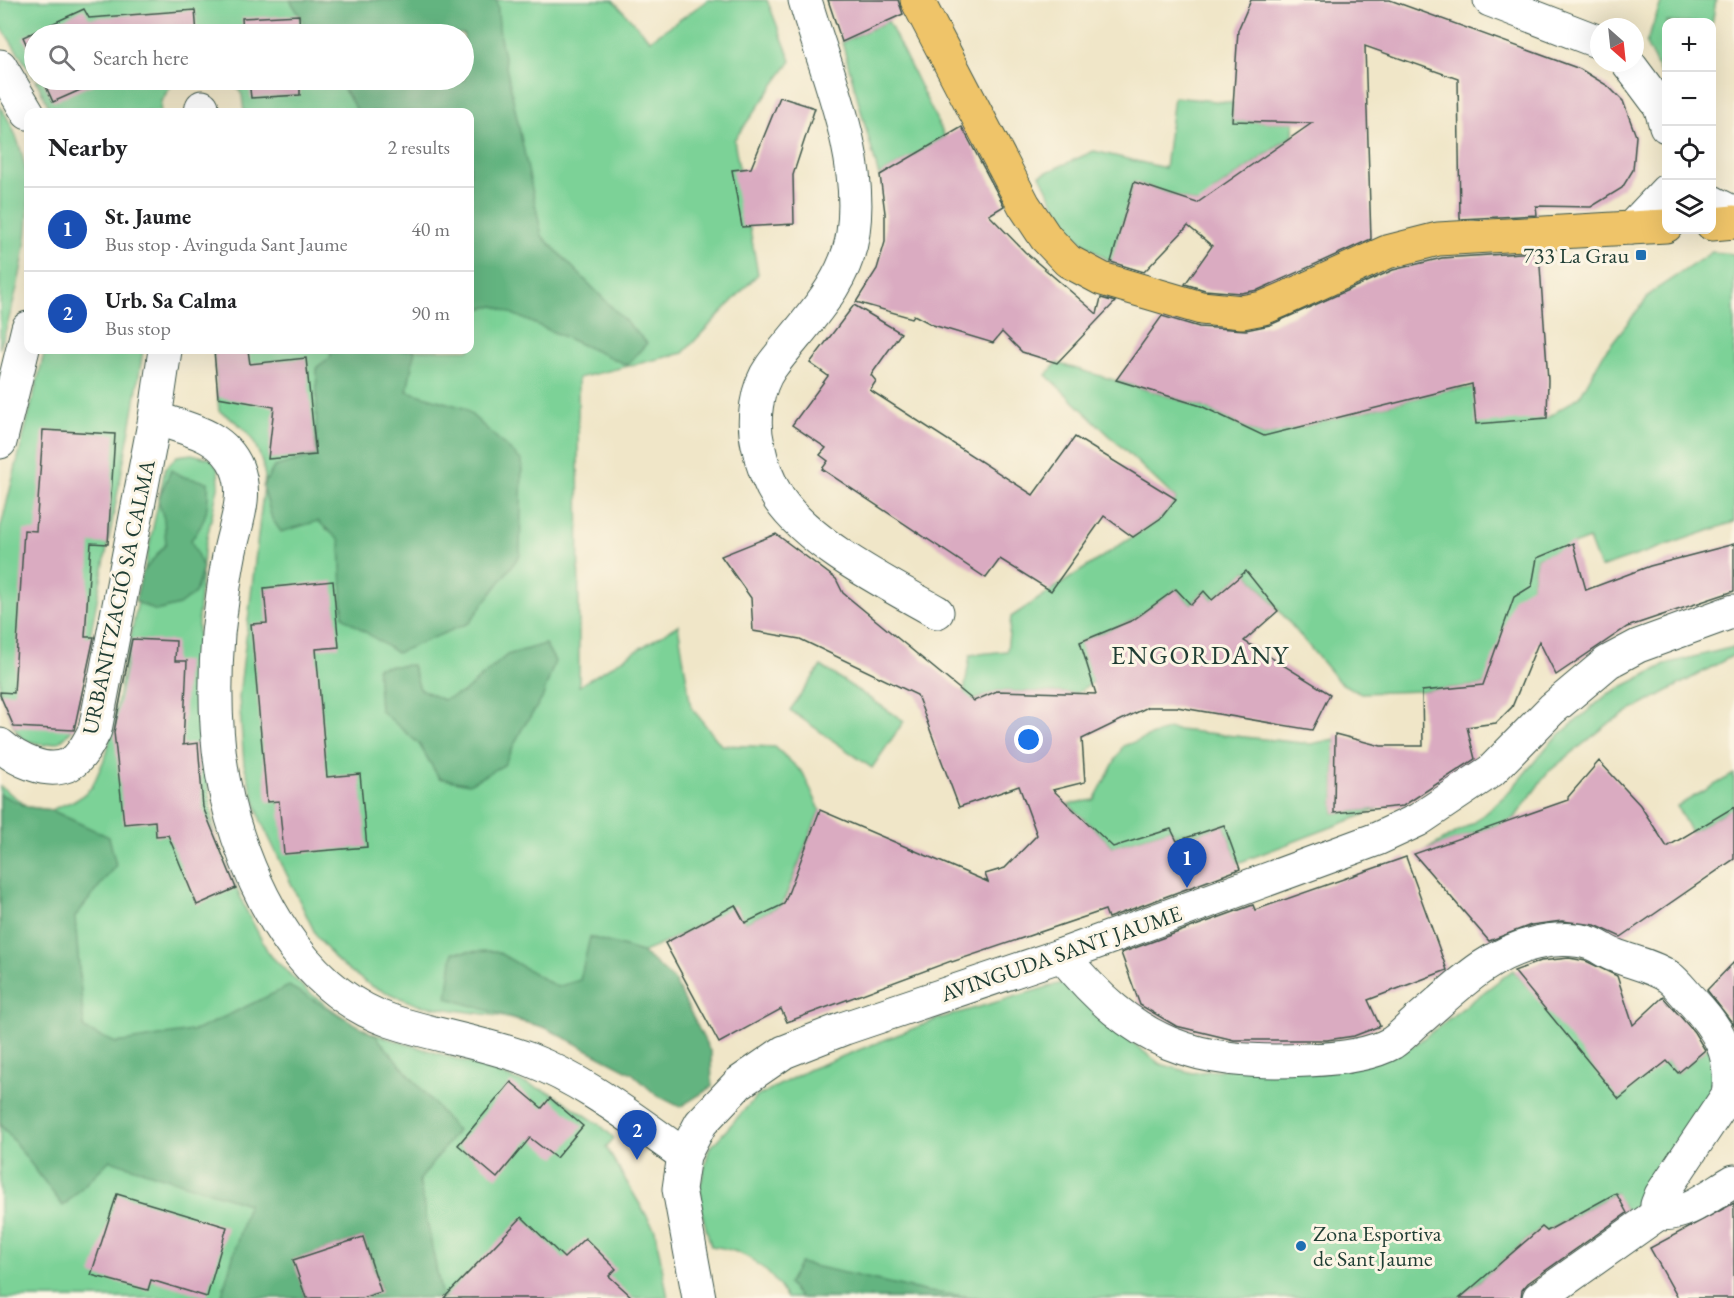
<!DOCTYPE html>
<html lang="en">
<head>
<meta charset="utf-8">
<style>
  :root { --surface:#fff; --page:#f2f2f2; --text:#202124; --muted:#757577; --line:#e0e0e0; --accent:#2563eb }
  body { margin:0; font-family:"EB Garamond",serif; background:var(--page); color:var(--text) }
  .controls { position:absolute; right:18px; top:18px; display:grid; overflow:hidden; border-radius:12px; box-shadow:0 6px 24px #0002 }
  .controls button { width:54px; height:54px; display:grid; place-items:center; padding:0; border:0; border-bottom:2px solid var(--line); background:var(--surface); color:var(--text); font:30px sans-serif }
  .compass { position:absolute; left:1590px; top:18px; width:54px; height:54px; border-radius:50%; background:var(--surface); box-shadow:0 6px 24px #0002; rotate:153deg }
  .you { position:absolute; left:1029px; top:740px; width:21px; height:21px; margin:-15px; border:4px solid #fff; border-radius:50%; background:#1a73e8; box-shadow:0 0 0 9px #1a73e833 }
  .badge { display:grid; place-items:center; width:39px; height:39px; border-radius:50%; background:var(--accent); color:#fff; font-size:20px; font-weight:700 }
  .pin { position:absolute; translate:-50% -50px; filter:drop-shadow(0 2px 3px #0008) }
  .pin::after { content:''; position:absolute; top:32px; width:21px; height:18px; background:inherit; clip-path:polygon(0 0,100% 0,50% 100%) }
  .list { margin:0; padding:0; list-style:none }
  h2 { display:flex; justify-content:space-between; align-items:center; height:78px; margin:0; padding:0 24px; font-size:26px }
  h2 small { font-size:20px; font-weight:400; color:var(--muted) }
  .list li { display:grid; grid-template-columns:39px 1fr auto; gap:18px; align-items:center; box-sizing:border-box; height:84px; padding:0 24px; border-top:2px solid var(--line) }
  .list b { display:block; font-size:22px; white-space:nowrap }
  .list p { margin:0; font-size:20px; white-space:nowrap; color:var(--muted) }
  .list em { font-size:20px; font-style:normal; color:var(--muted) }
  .icon { flex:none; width:33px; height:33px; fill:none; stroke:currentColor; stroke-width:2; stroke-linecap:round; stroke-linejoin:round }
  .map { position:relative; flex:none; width:1734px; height:1298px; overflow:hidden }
  .search { position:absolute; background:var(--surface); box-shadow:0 6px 24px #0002; left:24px; top:24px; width:450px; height:66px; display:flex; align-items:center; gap:15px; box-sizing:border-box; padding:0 21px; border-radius:33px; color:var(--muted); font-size:22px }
  .panel { position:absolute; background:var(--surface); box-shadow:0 6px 24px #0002; left:24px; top:108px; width:450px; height:246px; border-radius:12px }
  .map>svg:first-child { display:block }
  .green { fill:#7bd297; stroke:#4d8866; stroke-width:1.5 }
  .forest { fill:#64b480; stroke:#42785a; stroke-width:1.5 }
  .building { fill:#daabc1 }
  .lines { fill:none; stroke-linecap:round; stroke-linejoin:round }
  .minor-casing { stroke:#3e564a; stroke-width:35 }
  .major-casing { stroke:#3e564a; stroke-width:35 }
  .minor { stroke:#fff; stroke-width:33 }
  .major { stroke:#efc469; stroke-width:33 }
  .poi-dot { fill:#1f6fb2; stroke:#fcf5e5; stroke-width:2 }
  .labels { text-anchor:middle; stroke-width:6; stroke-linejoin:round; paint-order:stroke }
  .poi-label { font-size:22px; fill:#1f3d34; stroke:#fcf5e5; text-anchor:end }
  .street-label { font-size:22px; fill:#1f3d34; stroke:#fcf5e5 }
  .quarter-label { font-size:26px; letter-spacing:1.5px; fill:#1f3d34; stroke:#fcf5e5 }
</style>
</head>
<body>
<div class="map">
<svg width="1734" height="1298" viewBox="0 0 1734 1298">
  <rect width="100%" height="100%" fill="#fcf5e5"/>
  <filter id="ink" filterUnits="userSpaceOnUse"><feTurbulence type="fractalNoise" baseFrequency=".0167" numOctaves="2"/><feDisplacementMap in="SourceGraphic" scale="12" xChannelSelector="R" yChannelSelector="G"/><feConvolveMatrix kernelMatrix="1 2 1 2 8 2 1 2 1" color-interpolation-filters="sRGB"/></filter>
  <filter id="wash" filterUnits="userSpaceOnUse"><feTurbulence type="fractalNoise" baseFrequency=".008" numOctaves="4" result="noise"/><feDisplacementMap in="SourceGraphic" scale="24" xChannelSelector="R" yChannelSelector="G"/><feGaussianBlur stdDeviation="1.35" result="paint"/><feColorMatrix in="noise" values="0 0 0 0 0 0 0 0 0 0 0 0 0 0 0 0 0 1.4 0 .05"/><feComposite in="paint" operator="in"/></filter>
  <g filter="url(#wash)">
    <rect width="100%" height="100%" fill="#f0e6c8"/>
    <g class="green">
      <path d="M 0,0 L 613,0 L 650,40 L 708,0 L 767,0 L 791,61 L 734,140 L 758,274 L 683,353 L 578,378 L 579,686 L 678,625 L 691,707 L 721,745 L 775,747 L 803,773 L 820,810 L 782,905 L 745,923 L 735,906 L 665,943 L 607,967 L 576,1035 L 499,1016 L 418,1005 L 371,986 L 338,962 L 317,937 L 261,821 L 244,764 L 239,697 L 265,476 C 259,443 248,427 219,411 L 214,350 L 470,350 L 470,112 L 244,112 L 242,95 L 233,80 L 464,80 L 464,34 L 34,34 L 34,77 L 0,25 Z"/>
      <polygon points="1662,0 1716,0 1712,24 1666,22 1666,84 1646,44"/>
      <polygon points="888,21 945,137 879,176 842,42"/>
      <polygon points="36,80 175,80 161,101 160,112 51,112"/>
      <path d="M 1174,97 L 1233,103 L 1232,121 L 1294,122 L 1293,135 L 1213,192 L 1223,212 L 1134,182 L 1112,262 C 1067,237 1062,218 1040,175 L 1094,151 L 1165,168 Z"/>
      <path d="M 0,106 C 50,179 23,272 0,349 Z"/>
      <polygon points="1712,252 1734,254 1734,522 1600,568 1589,539 1537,558 1532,586 1483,685 1422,691 1359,693 1339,682 1246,571 1212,600 1204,591 1191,605 1176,589 1133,620 1080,642 1094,681 1077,693 997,691 962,706 970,655 1007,651 1011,617 1161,518 1176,499 1046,375 1057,363 1201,406 1264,436 1447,390 1472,388 1547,418 1580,396 1604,353 1652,292"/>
      <polygon points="45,350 143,350 133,413 72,730 59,742 45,745 23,740 14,727 0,693 0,530"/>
      <polygon points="192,454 211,459 218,469 219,483 204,551 198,619 198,697 214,835 245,908 269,954 307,991 361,1030 473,1064 551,1093 599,1124 614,1138 606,1147 655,1230 668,1298 445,1298 441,1294 419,1181 249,1204 221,1298 0,1298 0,1125 16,1143 0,1123 0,786 28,807 51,810 78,799 92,787 107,753 165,469 177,456"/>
      <polygon points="1734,647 1734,655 1612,721 1547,773 1514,819 1424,851 1475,822 1509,792 1551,742 1608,694 1669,663"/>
      <polygon points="821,666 904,721 872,768 790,710"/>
      <polygon points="1169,729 1311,744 1335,739 1334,813 1379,809 1238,863 1224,825 1177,841 1171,829 1113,847 1068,804 1094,800 1123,746"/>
      <polygon points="1734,774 1734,822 1727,811 1691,833 1677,806"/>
      <path d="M 1513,970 L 1533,993 L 1667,1061 L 1678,1073 L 1716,1040 L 1718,1087 L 1669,1163 L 1628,1214 L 1615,1193 L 1547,1231 L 1542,1227 L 1460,1298 L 787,1298 C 769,1268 747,1250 711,1246 L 703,1217 L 700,1187 L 709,1149 L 756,1097 L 810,1069 L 938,1019 L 1065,982 L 1129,1040 L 1160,1064 L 1193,1073 L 1413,1046 Z"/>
    </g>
    <g class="forest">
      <polygon points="290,0 497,0 500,38 542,236 647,343 627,365 495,306 470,310 470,112 358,112 338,80 464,80 464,34 311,34"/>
      <polygon points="330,350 415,350 407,391 464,408 522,461 520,555 469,623 397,653 343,617 340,541 318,521 281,532 272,519 263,486 274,467 316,455 317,367 331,357"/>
      <path d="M 171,470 L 184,477 L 208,482 C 209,506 207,521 191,540 L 203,568 L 195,593 L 179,605 L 156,611 L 135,601 L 142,573 L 166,544 L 164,519 L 158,500 Z"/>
      <polygon points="545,644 555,661 542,699 522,729 504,765 469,784 439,778 419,744 380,710 377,667 412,665 420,689 443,700 464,692 507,655"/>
      <polygon points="0,794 28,807 51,810 109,837 116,865 75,917 84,1029 116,1043 197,1030 289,986 375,1035 457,1131 419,1181 441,1293 445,1298 362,1298 381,1291 363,1237 294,1260 306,1298 221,1298 248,1204 110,1160 63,1206 0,1123"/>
      <polygon points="590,937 642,952 674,980 711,1053 712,1087 680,1107 656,1095 632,1073 546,1028 447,998 453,952 496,951 557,987 580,980"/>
      <polygon points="800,1263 929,1292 983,1298 800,1298 788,1284"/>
    </g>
    <g id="blocks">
      <g class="building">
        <polygon points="828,0 898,0 903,14 842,42"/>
        <polygon points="1251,0 1390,0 1580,69 1608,86 1623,101 1636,136 1633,170 1622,188 1591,207 1536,206 1537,215 1460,219 1458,79 1365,46 1371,239 1258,290 1241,293 1205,290 1185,284 1212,246 1188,226 1144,272 1111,262 1134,182 1197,203 1312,123 1232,121 1238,30"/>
        <polygon points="84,9 89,18 195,10 197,34 34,34 34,61 23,37"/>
        <polygon points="299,15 300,34 243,34 242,18"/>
        <polygon points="43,80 103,80 53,102"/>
        <polygon points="249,80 300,80 300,95 251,98"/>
        <polygon points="780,97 815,108 793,175 794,224 742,227 732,170 751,168"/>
        <polygon points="962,127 1004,206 989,215 1025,252 1097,314 1101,298 1115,302 1057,363 1022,352 1002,332 993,343 933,325 914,315 912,318 856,302 877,269 885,242 885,213 880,175"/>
        <polygon points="1539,252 1548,380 1547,418 1476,424 1472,384 1264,436 1201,406 1116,380 1162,316 1199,327 1246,330 1270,325 1393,270 1442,258"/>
        <polygon points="854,305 901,333 871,375 876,381 870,390 1033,495 1075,437 1176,499 1161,518 1133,537 1104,516 1051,591 1000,559 986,578 822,469 828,461 820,455 826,448 792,425 828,376 810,363"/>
        <polygon points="214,350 248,350 250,364 306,358 316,455 268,459 274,407 218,397"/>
        <polygon points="43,430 115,434 108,544 91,543 85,637 94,637 74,730 14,727 0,695 0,692 14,693 24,530 36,531"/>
        <polygon points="776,534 836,579 843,593 974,701 997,691 1096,694 1080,642 1133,620 1176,589 1191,605 1204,591 1212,600 1246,571 1278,611 1244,641 1330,694 1312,730 1177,707 1148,707 1082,739 1085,782 1053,790 1113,847 1171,829 1177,841 1224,825 1240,869 1108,918 1105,910 952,962 951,961 787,1022 781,1009 719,1043 665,943 735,905 745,923 784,904 820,810 988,882 985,874 1005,868 1037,835 1019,786 959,807 917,695 800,639 753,631 751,598 721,556"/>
        <polygon points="1573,543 1586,590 1650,566 1734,544 1734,591 1627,627 1556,675 1539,641 1512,707 1496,723 1467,727 1475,759 1403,806 1334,813 1335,734 1381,746 1423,746 1422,691 1483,685 1514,597 1532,586 1537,558"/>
        <polygon points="333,581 339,647 316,649 327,777 360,774 367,847 284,854 279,801 267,802 251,624 267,623 264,588"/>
        <polygon points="132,639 176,641 175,661 187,661 183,745 198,743 203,807 236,888 197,905 168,835 156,836 155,821 124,824 114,732"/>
        <polygon points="1599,761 1640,805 1667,847 1734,807 1734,859 1621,937 1595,925 1562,921 1531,925 1489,941 1414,854 1568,800 1568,797"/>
        <polygon points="1406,857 1447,970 1368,1000 1380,1026 1354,1036 1327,1040 1234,1040 1176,1026 1140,1005 1121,953 1253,905 1255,910"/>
        <polygon points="1569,958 1586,961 1617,976 1633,1025 1663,997 1694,1032 1705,1050 1678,1073 1667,1061 1619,1099 1514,971 1541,961"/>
        <polygon points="1734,962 1734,1025 1707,990"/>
        <polygon points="511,1082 542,1108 550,1098 583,1126 556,1158 530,1138 497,1178 458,1145"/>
        <polygon points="1616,1193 1627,1213 1528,1283 1522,1290 1521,1298 1460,1298 1542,1227 1547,1231"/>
        <polygon points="117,1194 227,1227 207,1297 151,1280 148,1290 91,1275"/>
        <polygon points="1734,1203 1734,1298 1678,1298 1650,1248"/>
        <polygon points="522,1217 564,1258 585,1238 616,1269 609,1276 633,1298 444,1298"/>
        <polygon points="363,1237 381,1292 362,1298 306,1298 293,1260"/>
      </g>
    </g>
  </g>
  <g filter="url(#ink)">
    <use href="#blocks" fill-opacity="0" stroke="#3e564a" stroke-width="1.5"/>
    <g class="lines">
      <g class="minor-casing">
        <g id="minor">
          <path d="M 805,0 C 826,73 864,156 853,233 C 846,286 801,326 771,367 C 756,388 752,421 758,445 C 762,465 768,482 779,499 C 810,545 890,585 937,612"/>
          <polyline points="1490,0 1599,42"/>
          <polyline points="1628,63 1660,106 1666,126"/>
          <polyline points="0,66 28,113"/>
          <polyline points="201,112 202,107"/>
          <polyline points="1712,202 1734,213"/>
          <polyline points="1631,228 1666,191"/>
          <path d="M 155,418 C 186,429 223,434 237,468 C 249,497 234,527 229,556 C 224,581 221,608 218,634 C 213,700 216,774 238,837 C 263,912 311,994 391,1021 C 436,1036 483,1042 528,1059 C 585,1081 634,1120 684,1155"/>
          <polyline points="0,442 28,328"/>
          <path d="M 0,745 C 16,759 47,776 70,764 C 82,757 89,742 95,730 L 155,418 L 165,350"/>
          <path d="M 1062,955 C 1134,1044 1194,1066 1308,1060 C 1333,1059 1369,1056 1392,1043 C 1400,1038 1408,1029 1416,1022 C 1453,991 1486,954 1536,943 C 1552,939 1574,938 1590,943 C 1598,945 1605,952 1614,955 C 1631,962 1653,966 1669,977 C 1677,983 1684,993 1691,1000 C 1718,1028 1734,1054 1728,1095 L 1661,1195 L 1657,1205 L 1659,1213 C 1683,1218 1713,1193 1734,1181"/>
          <polyline points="699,1298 679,1189 684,1155 701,1123 739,1083 784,1052 845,1028 1062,955 1377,839 1418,820 1491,771 1552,709 1608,662 1638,646 1734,611"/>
          <polyline points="1539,1298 1659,1213"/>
        </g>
      </g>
      <g class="major-casing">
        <g id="major">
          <polyline points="917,0 1024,205 1046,238 1068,261 1102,279 1201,308 1242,312 1263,308 1282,300 1387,252 1438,239 1666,226"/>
          <polyline points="1712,224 1734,222"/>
        </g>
      </g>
      <use href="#minor" class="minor"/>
      <use href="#major" class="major"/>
    </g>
  </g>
  <g class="poi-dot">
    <rect x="1635" y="249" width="12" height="12" rx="3"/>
    <circle cx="1301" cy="1246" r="6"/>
  </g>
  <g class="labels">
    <g class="poi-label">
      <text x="1629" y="263">733 La Grau</text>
      <text x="1313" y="1241" text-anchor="start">Zona Esportiva<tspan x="1313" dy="25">de Sant Jaume</tspan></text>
    </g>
    <g class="street-label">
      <text transform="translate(118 597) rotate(-78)" y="8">URBANITZACIÓ SA CALMA</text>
      <text transform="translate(1061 953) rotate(-19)" y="8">AVINGUDA SANT JAUME</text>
    </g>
    <g class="quarter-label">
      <text x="1200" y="664">ENGORDANY</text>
    </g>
  </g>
</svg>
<div class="controls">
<button>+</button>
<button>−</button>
<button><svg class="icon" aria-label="locate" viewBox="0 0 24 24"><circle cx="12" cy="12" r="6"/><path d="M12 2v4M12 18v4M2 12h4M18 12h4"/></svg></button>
<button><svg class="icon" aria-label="layers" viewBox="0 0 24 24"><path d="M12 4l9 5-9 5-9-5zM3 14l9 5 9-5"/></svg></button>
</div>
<svg class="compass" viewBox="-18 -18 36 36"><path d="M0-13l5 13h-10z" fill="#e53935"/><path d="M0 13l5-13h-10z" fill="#757577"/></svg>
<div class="you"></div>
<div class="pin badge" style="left:1187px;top:888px;background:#1a4fb4">1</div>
<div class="pin badge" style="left:637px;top:1160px;background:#1a4fb4">2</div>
<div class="search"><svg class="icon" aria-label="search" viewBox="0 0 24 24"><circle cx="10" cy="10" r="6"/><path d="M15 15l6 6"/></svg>Search here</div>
<section class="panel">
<h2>Nearby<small>2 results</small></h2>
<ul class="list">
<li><span class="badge" style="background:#1a4fb4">1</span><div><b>St. Jaume</b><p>Bus stop · Avinguda Sant Jaume</p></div><em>40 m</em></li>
<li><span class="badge" style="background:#1a4fb4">2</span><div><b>Urb. Sa Calma</b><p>Bus stop</p></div><em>90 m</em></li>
</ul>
</section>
</div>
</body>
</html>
